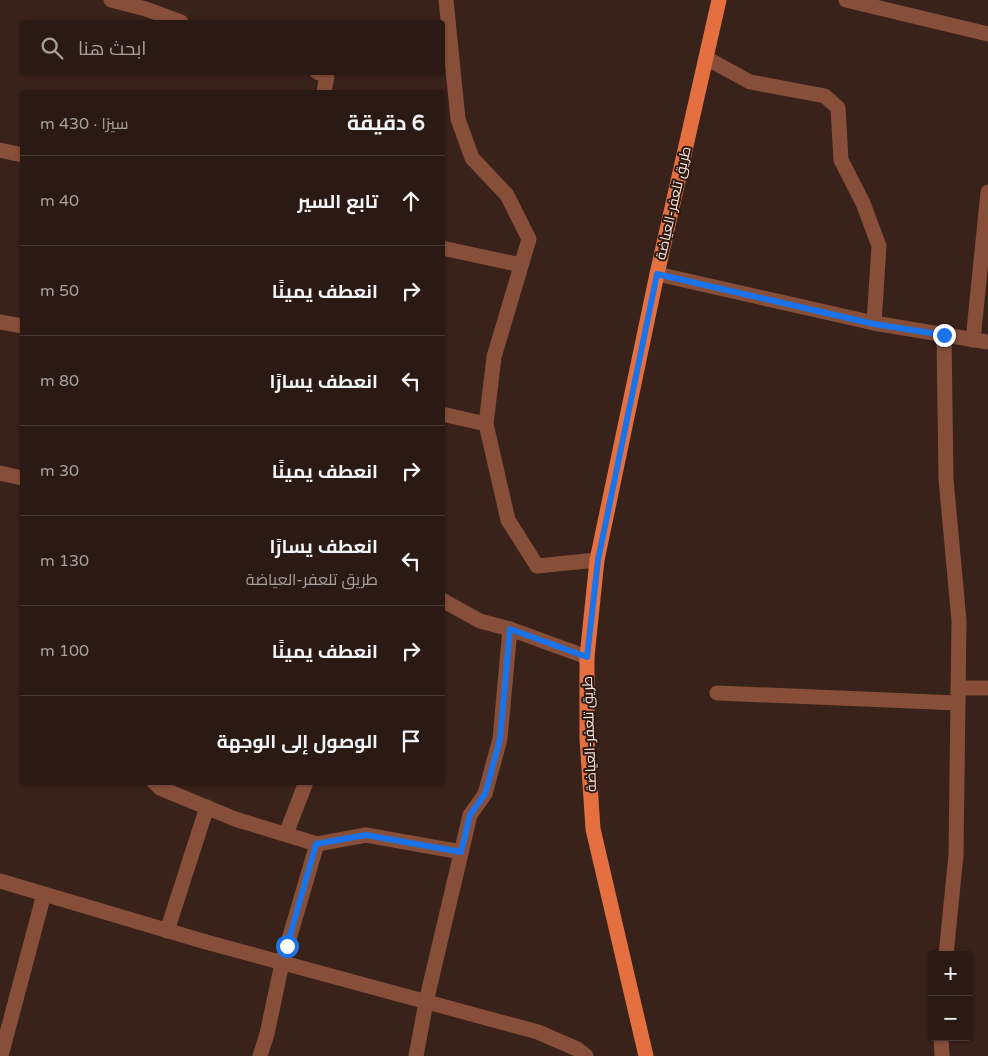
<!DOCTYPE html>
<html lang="ar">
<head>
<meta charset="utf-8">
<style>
  :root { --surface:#2b1a13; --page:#33231c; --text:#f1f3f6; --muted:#a6a1a0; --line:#473833 }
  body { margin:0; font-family:"Varela Round",Cairo,sans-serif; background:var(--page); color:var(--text); direction:rtl }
  .controls { position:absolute; right:15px; bottom:15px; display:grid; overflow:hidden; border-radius:5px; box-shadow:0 1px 4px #0004 }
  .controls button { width:45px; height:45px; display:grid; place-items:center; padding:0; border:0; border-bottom:1px solid var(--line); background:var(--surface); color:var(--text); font:25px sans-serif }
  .stop { position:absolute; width:15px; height:15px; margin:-11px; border:4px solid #1a73e8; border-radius:50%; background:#fff }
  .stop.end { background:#1a73e8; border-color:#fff; box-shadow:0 1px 5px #0008 }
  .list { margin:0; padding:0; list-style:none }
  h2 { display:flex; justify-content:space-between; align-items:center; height:65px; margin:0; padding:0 20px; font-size:21px }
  h2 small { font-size:16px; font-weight:400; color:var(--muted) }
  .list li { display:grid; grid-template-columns:32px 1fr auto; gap:15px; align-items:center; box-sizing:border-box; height:90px; padding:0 20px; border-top:1px solid var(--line) }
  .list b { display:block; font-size:19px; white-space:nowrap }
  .list p { margin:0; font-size:16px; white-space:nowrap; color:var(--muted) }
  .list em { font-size:16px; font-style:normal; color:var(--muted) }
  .icon { flex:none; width:28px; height:28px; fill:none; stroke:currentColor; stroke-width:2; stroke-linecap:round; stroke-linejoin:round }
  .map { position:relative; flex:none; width:988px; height:1056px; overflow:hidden; direction:ltr }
  .search { position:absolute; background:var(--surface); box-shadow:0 1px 4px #0004; left:20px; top:20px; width:425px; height:55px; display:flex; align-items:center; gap:12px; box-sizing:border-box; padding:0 18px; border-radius:5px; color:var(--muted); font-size:19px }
  .panel { position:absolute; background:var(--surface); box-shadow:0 1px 4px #0004; left:20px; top:90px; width:425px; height:695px; border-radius:5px; direction:rtl }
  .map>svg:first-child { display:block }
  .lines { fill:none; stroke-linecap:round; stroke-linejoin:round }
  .minor { stroke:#874f3a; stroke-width:15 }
  .major { stroke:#e47042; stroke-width:15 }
  .route { stroke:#1a73e8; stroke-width:6 }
  .labels { text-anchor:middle; stroke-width:4; stroke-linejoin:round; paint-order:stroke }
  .street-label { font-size:14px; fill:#faeae4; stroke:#2f180f }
</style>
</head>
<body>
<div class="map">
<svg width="988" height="1056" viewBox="0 0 988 1056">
  <rect width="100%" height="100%" fill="#392219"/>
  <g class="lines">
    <g class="minor">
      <polyline points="111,0 146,9 181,22"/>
      <polyline points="446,0 458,119 472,158 507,195 529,239 494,357 486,424 508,520 537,566 597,560"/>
      <polyline points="846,0 988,34"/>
      <polyline points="706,58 750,82 825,96 838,108 841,160 863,203 879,246 874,323"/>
      <polyline points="317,72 327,76 324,92"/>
      <polyline points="0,150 22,155"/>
      <polyline points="442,248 521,265"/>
      <polyline points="657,274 874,323 988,342"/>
      <polyline points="0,322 22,326"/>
      <polyline points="944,335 946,479 959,621 956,855 946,955"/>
      <polyline points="973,340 988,192"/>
      <polyline points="442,414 486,424"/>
      <polyline points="0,473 22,478"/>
      <polyline points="442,600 480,621 510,629 587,657"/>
      <polyline points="958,688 988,688"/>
      <polyline points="717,693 958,703"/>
      <polyline points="154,782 160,788 235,819 317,844 366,835 461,852"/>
      <polyline points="286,834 306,782"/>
      <polyline points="0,881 206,942 538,1032 577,1049 586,1056"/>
      <polyline points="167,931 207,807"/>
      <polyline points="941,1037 942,1056"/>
      <polyline points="1,1056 44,894"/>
      <polyline points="260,1056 267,1034 282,963 317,844"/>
      <polyline points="416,1056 426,1002 470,815 485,794 500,739 510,629"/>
    </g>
    <polyline class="major" points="646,1056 593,829 587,738 587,657 597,560 657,274 719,0"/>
  </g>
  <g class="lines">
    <polyline class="route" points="287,946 316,844 366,835 461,852 470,815 485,794 500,739 510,629 587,657 598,560 657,274 874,324 944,335"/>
  </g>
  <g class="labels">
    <g class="street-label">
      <text transform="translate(673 203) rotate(-77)" y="5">طريق تلعفر-العياضة</text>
      <text transform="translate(589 734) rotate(-92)" y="5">طريق تلعفر-العياضة</text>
    </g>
  </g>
</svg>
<div class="controls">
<button>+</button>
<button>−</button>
</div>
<div class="stop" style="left:287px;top:946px"></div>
<div class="stop end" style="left:944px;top:335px"></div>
<div class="search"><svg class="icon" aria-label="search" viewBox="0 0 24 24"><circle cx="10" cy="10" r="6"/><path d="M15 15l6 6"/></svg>ابحث هنا</div>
<section class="panel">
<h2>6 دقيقة<small>سيرًا · 430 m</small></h2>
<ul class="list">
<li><svg class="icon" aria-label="ahead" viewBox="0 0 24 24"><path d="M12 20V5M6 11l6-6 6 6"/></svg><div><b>تابع السير</b></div><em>40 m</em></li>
<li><svg class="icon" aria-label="right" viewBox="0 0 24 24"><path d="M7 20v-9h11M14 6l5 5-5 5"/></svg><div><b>انعطف يمينًا</b></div><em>50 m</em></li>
<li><svg class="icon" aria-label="left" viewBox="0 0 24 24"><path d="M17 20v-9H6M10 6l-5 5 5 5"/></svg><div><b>انعطف يسارًا</b></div><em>80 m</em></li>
<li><svg class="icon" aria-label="right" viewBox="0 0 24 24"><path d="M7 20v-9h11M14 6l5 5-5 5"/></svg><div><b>انعطف يمينًا</b></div><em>30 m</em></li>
<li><svg class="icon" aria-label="left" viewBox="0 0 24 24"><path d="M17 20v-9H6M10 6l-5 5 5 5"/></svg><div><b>انعطف يسارًا</b><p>طريق تلعفر-العياضة</p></div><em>130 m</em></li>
<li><svg class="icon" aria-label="right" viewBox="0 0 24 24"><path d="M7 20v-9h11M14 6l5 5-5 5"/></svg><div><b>انعطف يمينًا</b></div><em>100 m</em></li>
<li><svg class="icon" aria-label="arrive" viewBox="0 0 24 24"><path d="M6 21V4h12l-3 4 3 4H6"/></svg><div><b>الوصول إلى الوجهة</b></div></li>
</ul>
</section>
</div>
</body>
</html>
